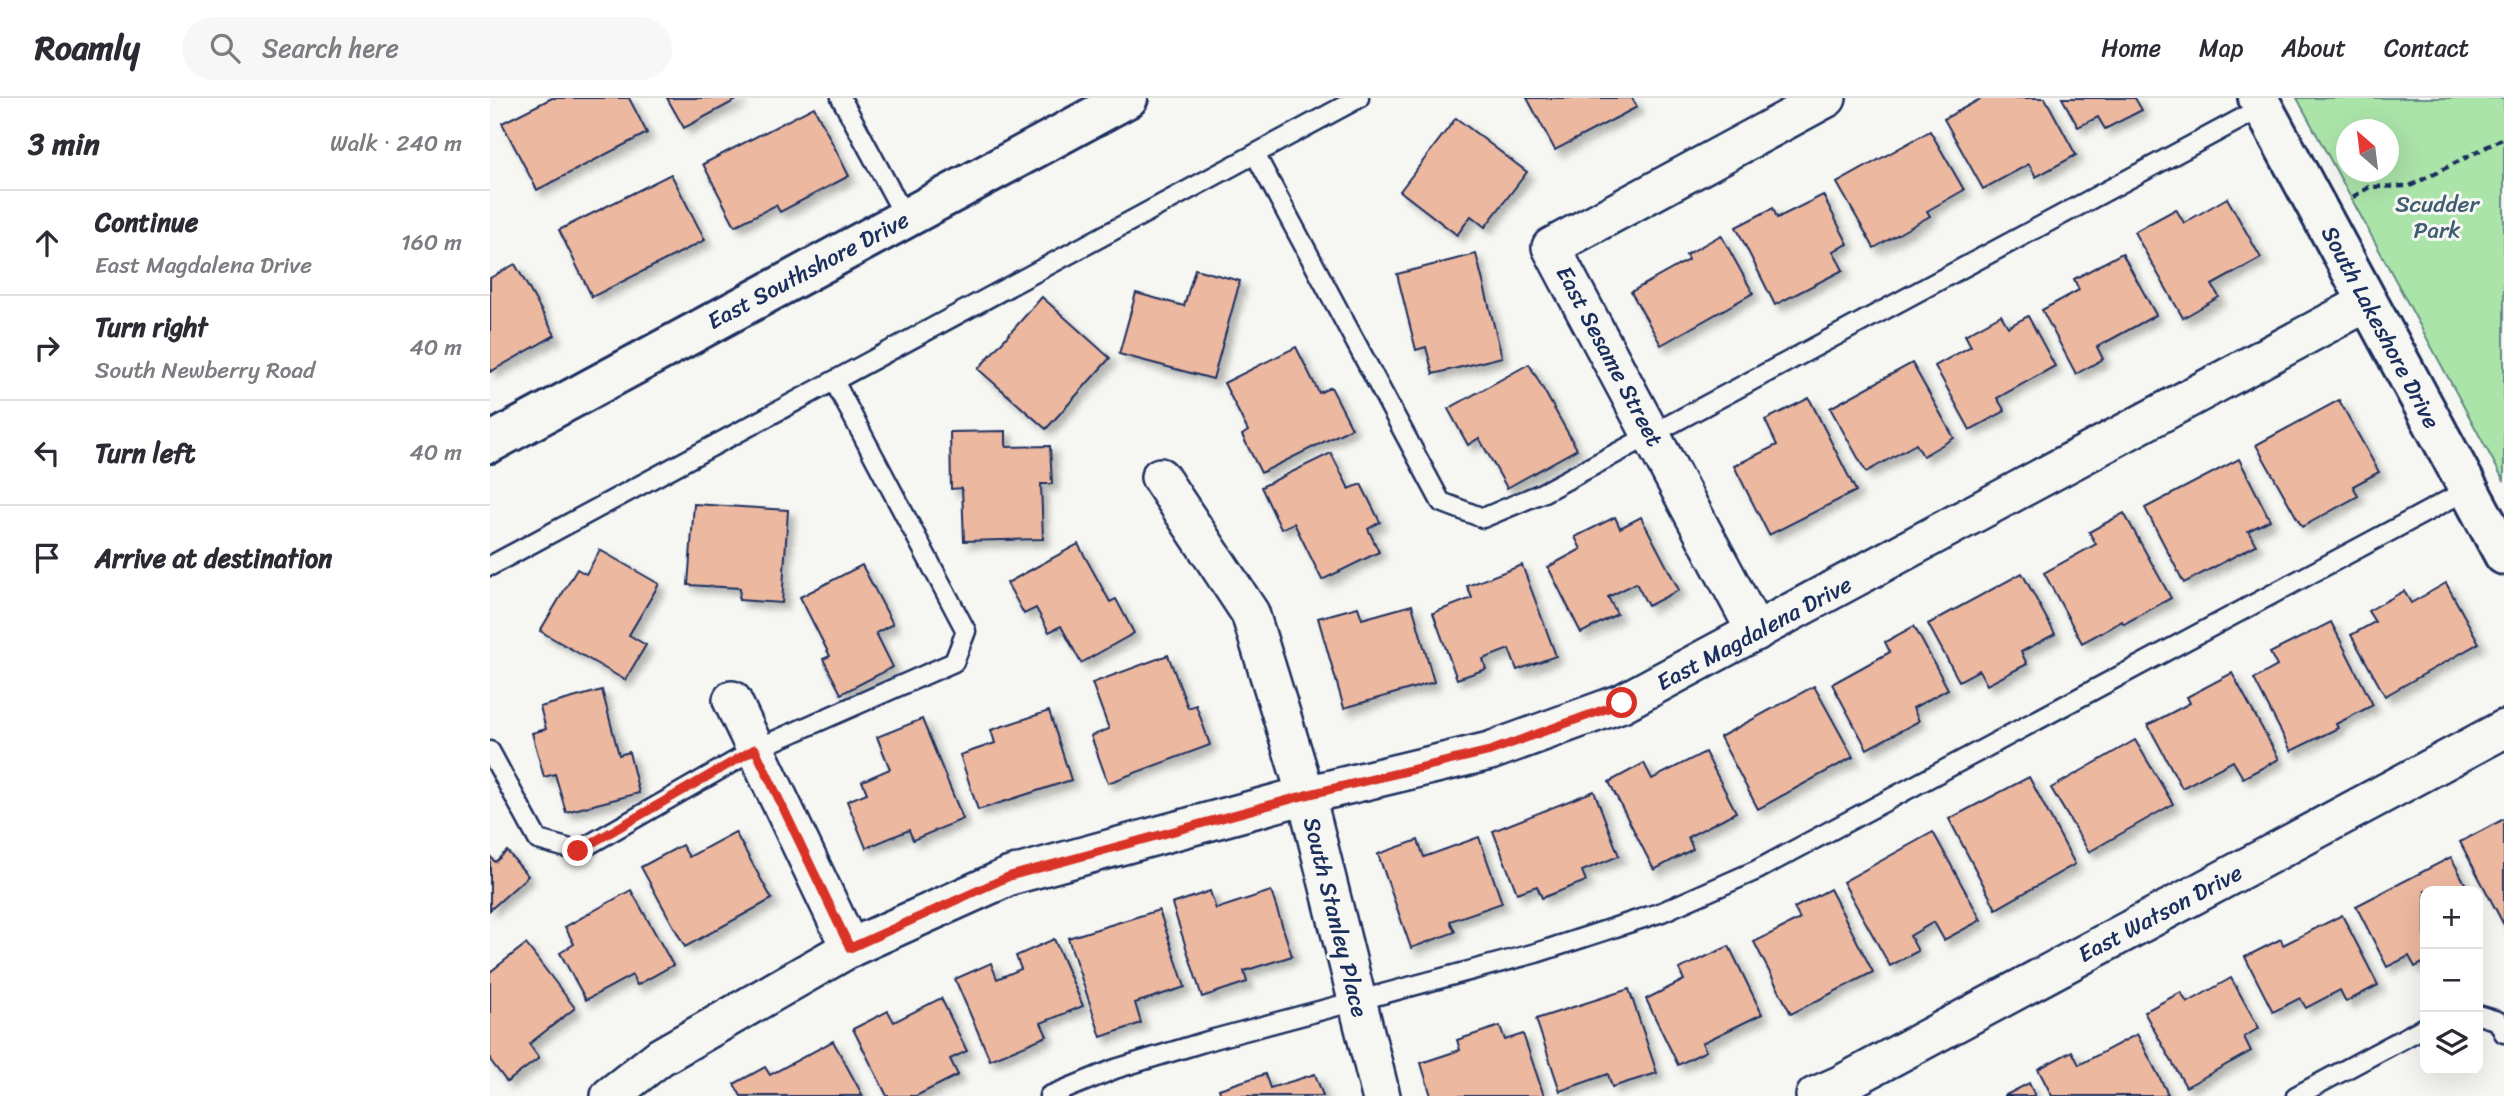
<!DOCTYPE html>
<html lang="en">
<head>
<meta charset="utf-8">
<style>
  :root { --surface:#fff; --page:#f7f7f7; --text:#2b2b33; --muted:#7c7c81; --line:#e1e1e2 }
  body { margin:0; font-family:Sriracha,sans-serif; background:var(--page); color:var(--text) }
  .controls { position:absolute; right:21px; bottom:21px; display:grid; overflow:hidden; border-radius:14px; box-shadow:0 7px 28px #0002 }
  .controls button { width:63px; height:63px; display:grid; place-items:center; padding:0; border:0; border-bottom:2px solid var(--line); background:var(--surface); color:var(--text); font:35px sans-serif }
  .compass { position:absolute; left:1846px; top:21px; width:63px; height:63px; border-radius:50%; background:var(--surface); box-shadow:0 7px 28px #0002; rotate:332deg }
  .stop { position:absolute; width:21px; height:21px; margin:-16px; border:5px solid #d93025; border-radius:50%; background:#fff }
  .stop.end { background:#d93025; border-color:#fff; box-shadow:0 2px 7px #0008 }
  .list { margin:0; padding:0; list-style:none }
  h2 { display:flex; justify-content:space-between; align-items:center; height:91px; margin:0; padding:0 28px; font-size:30px }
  h2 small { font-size:23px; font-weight:400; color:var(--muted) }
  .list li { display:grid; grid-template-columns:46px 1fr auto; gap:21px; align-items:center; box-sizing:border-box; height:105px; padding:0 28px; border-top:2px solid var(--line) }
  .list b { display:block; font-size:26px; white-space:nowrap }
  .list p { margin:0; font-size:23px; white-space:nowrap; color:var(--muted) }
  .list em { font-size:23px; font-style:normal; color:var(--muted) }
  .icon { flex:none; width:38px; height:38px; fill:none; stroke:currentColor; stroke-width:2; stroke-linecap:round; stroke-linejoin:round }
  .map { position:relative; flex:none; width:2014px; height:998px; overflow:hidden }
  header { display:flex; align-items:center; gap:42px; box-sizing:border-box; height:98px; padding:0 35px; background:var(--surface); border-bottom:2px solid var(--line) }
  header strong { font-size:33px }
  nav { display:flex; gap:38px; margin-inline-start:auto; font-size:24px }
  .search { width:490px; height:63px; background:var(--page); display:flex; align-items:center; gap:18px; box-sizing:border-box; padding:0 24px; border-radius:38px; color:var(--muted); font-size:26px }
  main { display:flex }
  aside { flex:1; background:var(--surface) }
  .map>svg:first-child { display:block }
  .green { fill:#abe4a9; stroke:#638a84; stroke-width:2; fill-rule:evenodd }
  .building { fill:#edb8a0; stroke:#1b2f5e; stroke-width:2; filter:url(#shadow) }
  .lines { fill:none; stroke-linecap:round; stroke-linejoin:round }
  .lane-casing { stroke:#1b2f5e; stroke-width:23 }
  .street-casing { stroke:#1b2f5e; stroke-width:42 }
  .secondary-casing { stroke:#1b2f5e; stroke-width:44 }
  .path { stroke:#1b2f5e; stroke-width:4.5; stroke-dasharray:7 5; stroke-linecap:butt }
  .lane { stroke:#f6f6f2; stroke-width:18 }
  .street { stroke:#f6f6f2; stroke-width:37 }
  .secondary { stroke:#f6f6f2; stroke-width:38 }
  .route { stroke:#d93025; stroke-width:9 }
  .labels { text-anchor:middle; stroke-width:6; stroke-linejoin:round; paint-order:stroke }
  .park-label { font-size:23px; fill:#3f5c71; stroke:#f6f6f2 }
  .street-label { font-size:23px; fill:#1b2f5e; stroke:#f6f6f2 }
</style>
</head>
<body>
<header>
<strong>Roamly</strong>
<div class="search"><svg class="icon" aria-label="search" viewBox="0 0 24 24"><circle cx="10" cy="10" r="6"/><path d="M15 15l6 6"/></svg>Search here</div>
<nav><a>Home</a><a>Map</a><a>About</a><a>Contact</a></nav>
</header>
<main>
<aside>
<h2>3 min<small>Walk · 240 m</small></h2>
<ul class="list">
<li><svg class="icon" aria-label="ahead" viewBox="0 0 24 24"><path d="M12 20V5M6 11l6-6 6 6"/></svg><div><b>Continue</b><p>East Magdalena Drive</p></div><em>160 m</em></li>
<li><svg class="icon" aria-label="right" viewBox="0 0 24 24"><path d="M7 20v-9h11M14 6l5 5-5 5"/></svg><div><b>Turn right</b><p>South Newberry Road</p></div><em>40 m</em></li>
<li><svg class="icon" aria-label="left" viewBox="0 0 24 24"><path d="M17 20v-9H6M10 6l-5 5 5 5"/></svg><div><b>Turn left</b></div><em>40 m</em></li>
<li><svg class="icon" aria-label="arrive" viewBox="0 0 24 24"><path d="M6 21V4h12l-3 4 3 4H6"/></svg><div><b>Arrive at destination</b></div></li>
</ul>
</aside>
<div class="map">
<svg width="2014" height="998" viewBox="0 0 2014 998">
  <defs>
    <filter id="shadow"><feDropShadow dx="6" dy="6" stdDeviation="3.5" flood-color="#0004"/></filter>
  </defs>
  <rect width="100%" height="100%" fill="#f6f6f2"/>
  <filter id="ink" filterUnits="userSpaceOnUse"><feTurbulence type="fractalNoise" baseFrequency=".0143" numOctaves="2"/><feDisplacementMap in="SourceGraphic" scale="14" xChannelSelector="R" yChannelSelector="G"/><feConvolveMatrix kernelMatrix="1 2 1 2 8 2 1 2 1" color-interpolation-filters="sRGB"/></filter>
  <g filter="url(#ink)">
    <path class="green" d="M 1807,0 L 2014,0 L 2014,383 ZM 1856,32 L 1898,32 L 1898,74 L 1856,74 Z"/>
    <g class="building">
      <polygon points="62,0 139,0 157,35 47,92 12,25"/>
      <polygon points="177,0 250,0 194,30"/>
      <polygon points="1037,0 1142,0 1147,9 1065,52"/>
      <polygon points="1492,0 1555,0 1586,57 1546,79 1539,66 1493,91 1454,21"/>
      <polygon points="1572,0 1645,0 1652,12 1615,31 1608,19 1588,29"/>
      <polygon points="324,9 359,78 290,114 286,107 245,128 213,66"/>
      <polygon points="966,20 1037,74 995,129 981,118 967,137 910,93"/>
      <polygon points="1440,33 1474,92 1437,113 1440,118 1384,150 1347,85"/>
      <polygon points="181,76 215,142 102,199 69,132"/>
      <polygon points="1333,97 1358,146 1343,153 1353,172 1285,207 1246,129 1283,110 1287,120"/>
      <polygon points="1737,100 1771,160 1722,187 1729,199 1693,220 1644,134 1686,111 1694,125"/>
      <polygon points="1231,137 1263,195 1171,247 1141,194 1198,162 1196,157"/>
      <polygon points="1632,155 1666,217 1607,249 1613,261 1586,276 1552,212 1589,192 1584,181"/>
      <polygon points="986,156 1012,259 943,276 936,249 926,252 907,176"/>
      <polygon points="25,166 65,237 0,274 0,180"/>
      <polygon points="705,171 750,183 723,281 629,256 646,195 694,208"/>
      <polygon points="552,199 620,260 556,331 488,271"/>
      <polygon points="1511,217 1518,229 1538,218 1565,268 1507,300 1515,313 1480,332 1445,268 1481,248 1475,237"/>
      <polygon points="806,249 829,295 841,289 862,330 771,375 752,337 758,333 734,285"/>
      <polygon points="1422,265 1464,340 1433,358 1426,346 1376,374 1340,310"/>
      <polygon points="1039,266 1087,351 1017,390 989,340 978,347 958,311"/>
      <polygon points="1319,300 1366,393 1279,437 1244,368 1287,347 1275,322"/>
      <polygon points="1849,302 1889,374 1863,388 1868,398 1812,429 1766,347"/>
      <polygon points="516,333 516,349 560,348 562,386 551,386 553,441 474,443 472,390 461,391 460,334"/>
      <polygon points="841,355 859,391 871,386 890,424 878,431 889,454 832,482 804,425 791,431 771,389"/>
      <polygon points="1749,361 1780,422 1758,433 1766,447 1694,485 1655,410"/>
      <polygon points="204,406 298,412 292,505 249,502 250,490 198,487"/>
      <polygon points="1634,415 1681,500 1634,526 1632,523 1592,545 1554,475 1606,446 1599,434"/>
      <polygon points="1125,419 1130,430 1151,419 1189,492 1158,508 1146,485 1118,499 1127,516 1091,535 1058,469 1091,451 1085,439"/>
      <polygon points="588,446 620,504 626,501 644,535 591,565 571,528 559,534 546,510 534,516 517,485"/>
      <polygon points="110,452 169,486 139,537 156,547 135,582 50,533 87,471 96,476"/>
      <polygon points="372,467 403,526 386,535 403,569 351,596 333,561 340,558 310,499"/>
      <polygon points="1032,467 1066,558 1027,572 1019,551 993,561 996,571 967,581 943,515 982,500 977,488"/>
      <polygon points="1532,475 1565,536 1531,554 1537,566 1497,587 1489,572 1469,583 1438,526"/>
      <polygon points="1956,485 1989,545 1895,598 1861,537 1885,524 1878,513 1914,493 1921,505"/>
      <polygon points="922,507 944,584 854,610 828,520 868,509 872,521"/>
      <polygon points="1841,524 1883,607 1846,626 1848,630 1801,653 1764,581 1787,568 1780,555"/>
      <polygon points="1424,528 1458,591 1423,610 1429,623 1377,651 1342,586 1400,554 1395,544"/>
      <polygon points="678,557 698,610 706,607 720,647 618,685 601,638 619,631 602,585"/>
      <polygon points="1742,575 1789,661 1753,680 1743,663 1692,690 1658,627 1700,605 1697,599"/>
      <polygon points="1324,588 1363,659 1268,711 1230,639"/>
      <polygon points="112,592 129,657 139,654 149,695 76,714 65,676 54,679 42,635 56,631 50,609"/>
      <polygon points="559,613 581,682 488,712 470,657 505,645 501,632"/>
      <polygon points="432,621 473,721 423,742 419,732 376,750 357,703 377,695 372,683 400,671 387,639"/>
      <polygon points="1645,642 1683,706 1599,754 1561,690"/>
      <polygon points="1215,654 1246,714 1198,739 1203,751 1164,772 1119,684 1154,665 1162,681"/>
      <polygon points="1539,679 1585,766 1506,811 1459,721"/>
      <polygon points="1104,693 1129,758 1092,773 1096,783 1052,800 1047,788 1027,795 1003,733"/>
      <polygon points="2014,721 2014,827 1970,744"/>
      <polygon points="245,734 282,801 195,849 151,769 192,747 199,759"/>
      <polygon points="1443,734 1491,822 1454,842 1444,824 1420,838 1428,853 1400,868 1353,784"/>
      <polygon points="989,739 1012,805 960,823 965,834 921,850 888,756 928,742 934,759"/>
      <polygon points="17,753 38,778 0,812 0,758 5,764"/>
      <polygon points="1961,759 1979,793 1935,793 1935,864 1925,869 1919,858 1897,869 1866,808"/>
      <polygon points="1340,791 1383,874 1301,916 1264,844 1310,821 1304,810"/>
      <polygon points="141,792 183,867 147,887 142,877 96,902 70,855 84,846 75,829"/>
      <polygon points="720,793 726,811 781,793 802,858 754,873 757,884 712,899 682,806"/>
      <polygon points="669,812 695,889 645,905 651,925 611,939 578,840"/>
      <polygon points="1852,817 1888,887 1856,904 1850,892 1816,910 1810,900 1783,914 1755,859 1791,841 1793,847"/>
      <polygon points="564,841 593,908 551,925 557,938 500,962 465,881 501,865 507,881 531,871 526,858"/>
      <polygon points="36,846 85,910 39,946 49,960 17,984 0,962 0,874"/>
      <polygon points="1239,848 1272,916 1212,945 1216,953 1188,967 1156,901 1194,882 1189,871"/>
      <polygon points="1741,880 1769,930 1754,939 1761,953 1696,989 1654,914 1691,894 1697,905"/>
      <polygon points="1139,891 1167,975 1122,989 1118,976 1070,993 1046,921"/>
      <polygon points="451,900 477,953 460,961 468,977 426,998 397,998 363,931 398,913 404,924"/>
      <polygon points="1010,928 1015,942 1033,936 1054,998 941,998 931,965 970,952 967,942"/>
      <polygon points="1647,936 1678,996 1674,998 1562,998 1548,971 1582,953 1589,967"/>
      <polygon points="343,943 373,998 251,998 244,986 275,969 280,977"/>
      <polygon points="775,976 780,990 825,976 833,998 731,998 729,991"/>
      <polygon points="1539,985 1545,998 1514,998"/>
    </g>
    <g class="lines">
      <g class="lane-casing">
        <g id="lane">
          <polyline points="351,0 415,119"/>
          <polyline points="765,56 951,404 993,420 1052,395 1773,9"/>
          <polyline points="0,468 869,0"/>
          <polyline points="0,653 48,742 88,753 266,651 464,564 476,533 344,283"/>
          <polyline points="1988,917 2008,923 2014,935"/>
          <polyline points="559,998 625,971 724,941 1046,855 1172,814 1267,772 1979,391"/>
          <polyline points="1806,998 1935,929"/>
        </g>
      </g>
      <g class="street-casing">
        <g id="street">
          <polyline points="670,379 760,515 816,697 891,998"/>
          <polyline points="1266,534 1061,149 1337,0"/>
          <polyline points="242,602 360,850"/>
          <polyline points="120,998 170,959 360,850 520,778 816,697 1000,653 1132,605 1878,204"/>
          <polyline points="1325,998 1350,987 2014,631"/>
        </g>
      </g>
      <g class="secondary-casing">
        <g id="secondary">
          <polyline points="1768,0 2014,457"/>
          <polyline points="0,345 638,0"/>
        </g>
      </g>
      <polyline class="path" points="1863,99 1879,89 1920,88 2014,40"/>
      <use href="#lane" class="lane"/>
      <use href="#street" class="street"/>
      <use href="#secondary" class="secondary"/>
    </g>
  </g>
  <g class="lines" filter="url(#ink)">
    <polyline class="route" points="88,753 265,651 360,850 520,778 816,697 1000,653 1132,605"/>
  </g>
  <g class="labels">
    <g class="park-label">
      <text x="1947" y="114">Scudder<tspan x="1947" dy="26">Park</tspan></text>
    </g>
    <g class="street-label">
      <text transform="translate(318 172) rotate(-28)" y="8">East Southshore Drive</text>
      <text transform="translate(1891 229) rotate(62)" y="8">South Lakeshore Drive</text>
      <text transform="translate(1120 258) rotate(62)" y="8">East Sesame Street</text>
      <text transform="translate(1264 535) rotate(-28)" y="8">East Magdalena Drive</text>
      <text transform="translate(1670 815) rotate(-28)" y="8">East Watson Drive</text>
      <text transform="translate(846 819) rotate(76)" y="8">South Stanley Place</text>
    </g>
  </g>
</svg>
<div class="controls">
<button>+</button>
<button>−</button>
<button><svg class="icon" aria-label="layers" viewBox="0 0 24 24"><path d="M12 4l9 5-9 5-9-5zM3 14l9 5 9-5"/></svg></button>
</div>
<svg class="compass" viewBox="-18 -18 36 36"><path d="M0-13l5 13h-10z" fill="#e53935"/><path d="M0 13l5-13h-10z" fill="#7c7c81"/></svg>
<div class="stop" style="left:1132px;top:605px"></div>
<div class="stop end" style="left:88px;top:753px"></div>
</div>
</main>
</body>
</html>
